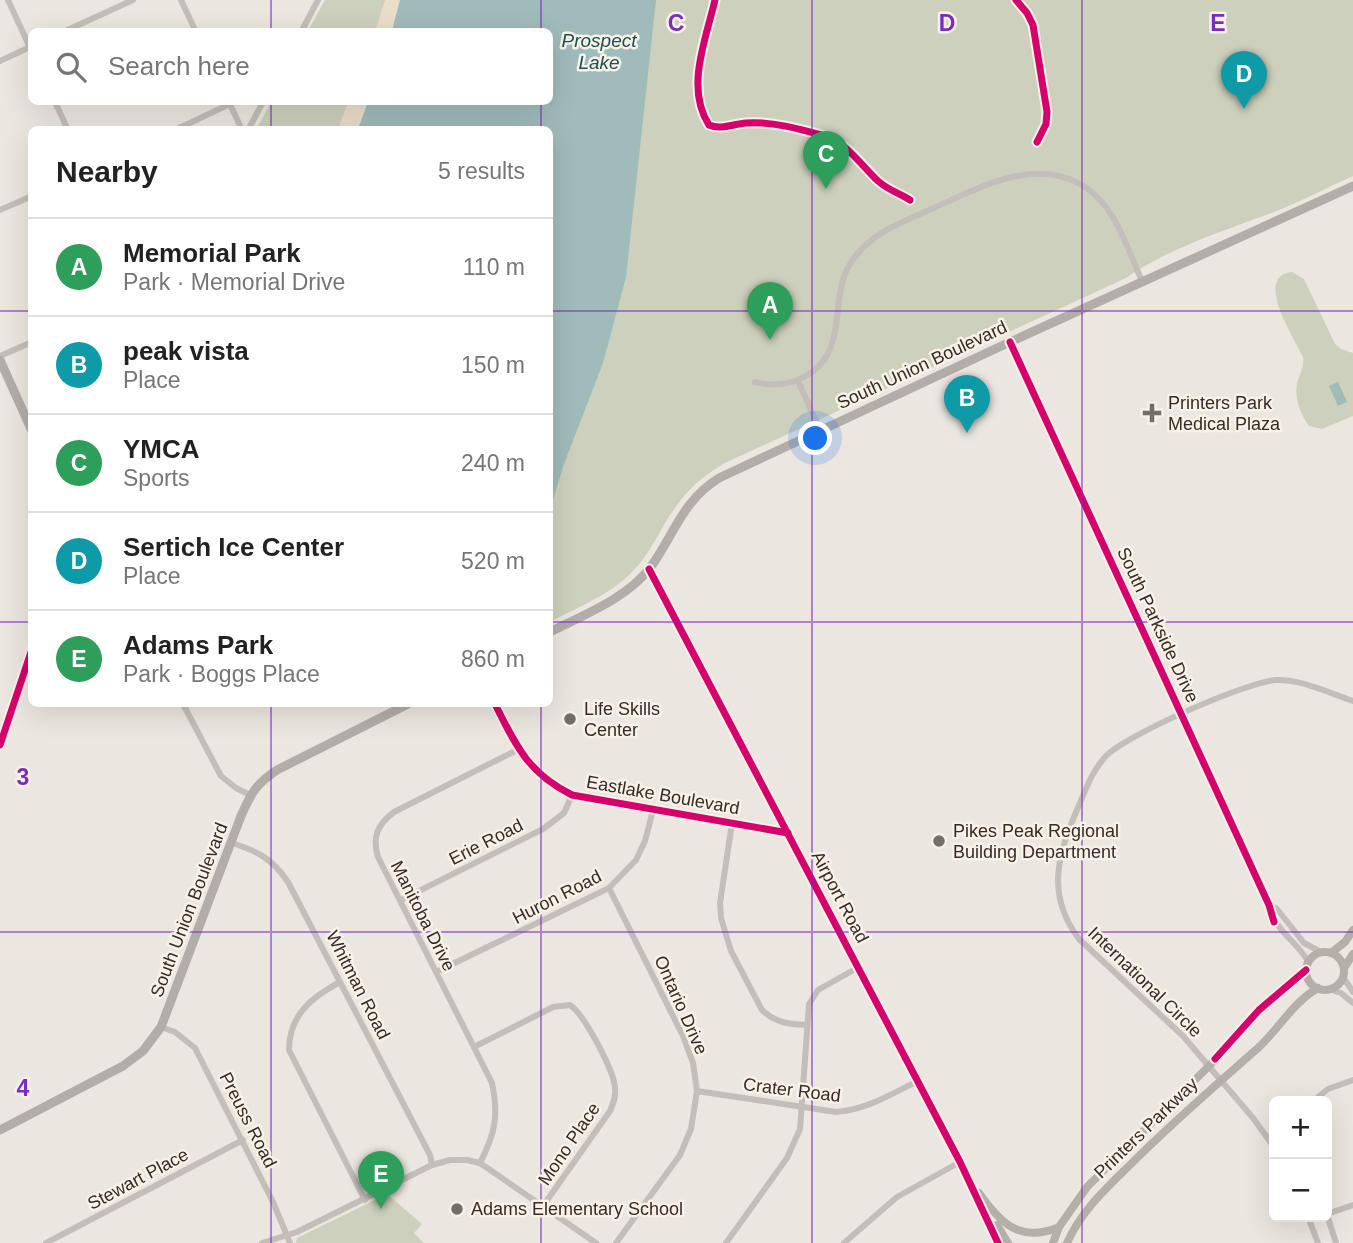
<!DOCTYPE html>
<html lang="en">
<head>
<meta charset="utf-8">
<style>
  :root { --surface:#fff; --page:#f6f6f6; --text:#222; --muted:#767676; --line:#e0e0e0; --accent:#0f766e }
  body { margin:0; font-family:Arial,sans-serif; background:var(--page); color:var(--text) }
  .controls { position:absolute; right:21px; bottom:21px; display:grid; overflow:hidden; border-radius:10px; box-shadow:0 7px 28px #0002 }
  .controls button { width:63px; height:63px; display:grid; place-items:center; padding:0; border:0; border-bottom:2px solid var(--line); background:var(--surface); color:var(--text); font:35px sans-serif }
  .you { position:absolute; left:816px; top:439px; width:24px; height:24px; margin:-18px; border:5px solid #fff; border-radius:50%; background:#1a73e8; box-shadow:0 0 0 10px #1a73e833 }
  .badge { display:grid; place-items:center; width:46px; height:46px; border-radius:50%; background:var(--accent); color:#fff; font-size:23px; font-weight:700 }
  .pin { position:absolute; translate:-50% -58px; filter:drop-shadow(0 2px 4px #0008) }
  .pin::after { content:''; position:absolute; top:37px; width:24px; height:21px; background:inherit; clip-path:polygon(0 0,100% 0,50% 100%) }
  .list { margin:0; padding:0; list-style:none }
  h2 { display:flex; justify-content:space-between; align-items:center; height:91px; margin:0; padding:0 28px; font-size:30px }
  h2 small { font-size:23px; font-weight:400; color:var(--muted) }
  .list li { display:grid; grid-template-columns:46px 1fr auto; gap:21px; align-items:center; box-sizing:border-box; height:98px; padding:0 28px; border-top:2px solid var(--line) }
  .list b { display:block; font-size:26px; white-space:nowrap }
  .list p { margin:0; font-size:23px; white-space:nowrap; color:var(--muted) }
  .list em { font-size:23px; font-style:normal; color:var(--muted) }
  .icon { flex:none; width:38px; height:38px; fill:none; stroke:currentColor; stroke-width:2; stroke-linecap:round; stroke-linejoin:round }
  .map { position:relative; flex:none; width:1353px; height:1243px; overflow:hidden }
  .search { position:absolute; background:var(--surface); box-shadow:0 7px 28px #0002; left:28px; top:28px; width:525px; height:77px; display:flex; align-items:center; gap:18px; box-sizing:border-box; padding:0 24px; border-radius:10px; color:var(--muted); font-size:26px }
  .panel { position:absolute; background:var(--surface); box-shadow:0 7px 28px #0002; left:28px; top:126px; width:525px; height:581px; border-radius:10px }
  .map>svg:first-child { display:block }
  .green { fill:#cdd0bc }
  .sand { fill:#eadec9 }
  .water { fill:#9fbbba }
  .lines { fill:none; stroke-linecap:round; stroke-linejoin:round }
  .minor { stroke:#c4beba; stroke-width:6 }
  .secondary { stroke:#b5afaa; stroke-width:8 }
  .primary { stroke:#b3ada9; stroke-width:9 }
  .cycleway-casing { stroke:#f8f1e8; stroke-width:11 }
  .cycleway { stroke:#d6006c; stroke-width:7 }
  .grid { fill:none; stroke:#7b2cbf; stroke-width:2; stroke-opacity:0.55 }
  .poi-dot { fill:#756d68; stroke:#f8f1e8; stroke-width:2.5 }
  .labels { text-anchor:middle; stroke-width:5; stroke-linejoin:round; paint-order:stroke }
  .street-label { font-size:18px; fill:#352c28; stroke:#f8f1e8 }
  .poi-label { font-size:18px; fill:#352c28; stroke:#f8f1e8; text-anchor:start }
  .water-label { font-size:19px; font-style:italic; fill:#215053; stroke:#f8f1e8 }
  .grid-label { font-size:23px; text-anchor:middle; font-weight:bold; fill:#7b2cbf; stroke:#f8f1e8; stroke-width:5; stroke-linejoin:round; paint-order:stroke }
</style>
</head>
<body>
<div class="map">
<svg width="1353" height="1243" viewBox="0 0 1353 1243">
  <rect width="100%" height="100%" fill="#ece6e0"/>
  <g class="green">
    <path d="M 325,0 L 1353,0 L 1353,176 C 1328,187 1304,200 1279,210 C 1227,230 1172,246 1126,278 L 725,463 C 708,473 692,485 680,501 C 662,523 653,551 632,572 C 610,595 578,607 550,622 L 550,130 L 256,130 L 271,102 L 550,102 L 550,32 L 308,31 Z"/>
    <path d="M 1292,272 L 1304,279 L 1335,344 L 1341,349 L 1353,353 L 1353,416 L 1322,429 L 1309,426 C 1300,413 1293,396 1298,380 C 1301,372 1304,367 1303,357 C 1294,338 1253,276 1292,272 Z"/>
    <polygon points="387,1194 422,1224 414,1233 424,1243 296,1243 297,1238"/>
  </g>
  <g class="sand">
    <polygon points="385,0 400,0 392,31 375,32"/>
    <polygon points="348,102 368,102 358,129 338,130"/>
  </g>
  <g class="water">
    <polygon points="400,0 656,0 626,277 603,363 564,464 550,509 550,130 358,129 368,102 550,102 550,32 392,31"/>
    <polygon points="1338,382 1347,402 1338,406 1329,386"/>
  </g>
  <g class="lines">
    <g class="minor">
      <polyline points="8,0 32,52"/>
      <polyline points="181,0 196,32"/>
      <polyline points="63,32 133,0"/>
      <polyline points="301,32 318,0"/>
      <polyline points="0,61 32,46"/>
      <polyline points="55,102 68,130"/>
      <polyline points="229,102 242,130"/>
      <polyline points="175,130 230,104"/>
      <polyline points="248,130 263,102"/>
      <polyline points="0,210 32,196"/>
      <path d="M 1010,342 L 1269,905 C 1279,936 1292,936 1308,961"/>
      <polyline points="0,356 32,342"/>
      <polyline points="798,381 820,430"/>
      <path d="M 755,382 C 778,388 802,383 819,366 C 846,338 830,292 852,261 C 871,232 905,221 936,207 C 980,187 1035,157 1082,185 C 1116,205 1127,249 1143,283"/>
      <polyline points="183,704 221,776 236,788 250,795"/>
      <path d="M 495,704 C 516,746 528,773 572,795 L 788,833"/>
      <path d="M 732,823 L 720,903 L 721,918 L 731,951 L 762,1010 C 776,1023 788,1024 807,1025"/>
      <path d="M 232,843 C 257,851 273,859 288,882 L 430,1155 L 432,1165"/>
      <polyline points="609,888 683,1036 693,1063 697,1091 691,1129 680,1155 616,1243"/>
      <polyline points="401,900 543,829 564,813 572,795"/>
      <polyline points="1269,905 1277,909 1304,943 1321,952"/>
      <polyline points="436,972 609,888 636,860 645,841 653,810"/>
      <polyline points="1343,977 1353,992"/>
      <path d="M 340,982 C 312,997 289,1015 289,1050 L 365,1200"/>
      <polyline points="1329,989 1341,993 1353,1003"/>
      <polyline points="161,1027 175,1032 195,1048 273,1202 290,1243"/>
      <path d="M 474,1047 L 553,1007 L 570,1005 C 584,1014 615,1072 615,1089 C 616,1097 613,1104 610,1111 L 543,1206"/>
      <path d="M 697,1091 L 836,1112 C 866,1110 891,1094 918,1081"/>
      <polyline points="1313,1101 1328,1089 1353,1080"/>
      <path d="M 1274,1147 L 1253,1118 L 1183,1036 L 1079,939 C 1044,893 1059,851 1080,803 C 1087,786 1093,770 1106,756 C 1126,735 1246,682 1276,680 C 1301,679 1329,693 1353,701"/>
      <path d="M 480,1163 C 495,1134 499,1116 492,1083 L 378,857 C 372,837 377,825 394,812 L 517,750"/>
      <polyline points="1327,1214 1353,1205"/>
      <polyline points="1327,1215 1336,1243"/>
      <polyline points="1308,1217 1318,1243"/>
      <polyline points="46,1243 243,1140"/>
      <polyline points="262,1243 297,1232 432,1165 450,1160 467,1160 480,1163 596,1243"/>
      <polyline points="726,1243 787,1158 800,1129 809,1004 818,990 859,967"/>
      <polyline points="844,1243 897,1197 960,1162"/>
    </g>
    <g class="secondary">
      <polyline points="649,569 960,1162 998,1243"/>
      <circle cx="1325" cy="971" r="19"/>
      <polyline points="1331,953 1345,942 1353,930"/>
      <polyline points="1344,968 1353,954"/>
      <path d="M 979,1193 C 999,1221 1018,1243 1057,1228"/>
      <polyline points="997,1225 1008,1243"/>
      <polyline points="1053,1243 1059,1227 1087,1187 1210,1065 1259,1010 1306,970"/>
      <path d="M 1067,1243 C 1082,1209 1109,1186 1135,1160 C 1174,1121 1216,1085 1258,1048 C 1280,1028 1292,1003 1318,988"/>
    </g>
    <g class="primary">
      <polyline points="0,360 32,431"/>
      <path d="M 550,632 C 583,615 626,599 650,568 C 674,535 682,501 719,478 L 1010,342 L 1353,186"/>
      <polyline points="0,745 32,649"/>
      <path d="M 0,1130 L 123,1066 L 143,1051 L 161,1027 L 241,816 C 251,793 256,784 277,770 L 408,704"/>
    </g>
    <g class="cycleway-casing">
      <g id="cycleway">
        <path d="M 715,0 C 706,39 685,88 709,125 C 721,130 733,124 746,123 C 771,121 800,129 825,136 C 846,142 862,166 878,181 C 888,190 899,193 910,200"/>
        <polyline points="1016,0 1027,13 1033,25 1047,112 1046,124 1037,142"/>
        <polyline points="1010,342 1269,905 1274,922"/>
        <polyline points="649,569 960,1162 998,1243"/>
        <path d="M 495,704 C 516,746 528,773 572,795 L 788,833"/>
        <polyline points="0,745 32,649"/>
        <polyline points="1215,1059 1259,1010 1306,970"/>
      </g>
    </g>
    <use href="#cycleway" class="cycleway"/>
  </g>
  <path class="grid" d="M 271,0 L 271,32M 541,0 L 541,32M 812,0 L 812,1243M 1082,0 L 1082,1243M 271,102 L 271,130M 541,102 L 541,130M 0,311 L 32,311M 550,311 L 1353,311M 0,622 L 32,622M 550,622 L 1353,622M 271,704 L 271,1243M 541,704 L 541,1243M 0,932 L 1353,932"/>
  <g class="poi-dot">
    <path d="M1148.5 402.5h7v7h7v7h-7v7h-7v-7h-7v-7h7z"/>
    <circle cx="570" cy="719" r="7"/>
    <circle cx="939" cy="841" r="7"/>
    <circle cx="457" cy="1209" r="7"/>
  </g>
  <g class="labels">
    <g class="street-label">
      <text transform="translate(922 365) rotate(-25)" y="6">South Union Boulevard</text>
      <text transform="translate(1158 625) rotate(65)" y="6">South Parkside Drive</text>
      <text transform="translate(663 795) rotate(10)" y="6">Eastlake Boulevard</text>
      <text transform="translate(486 842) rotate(-27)" y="6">Erie Road</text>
      <text transform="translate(557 897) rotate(-27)" y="6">Huron Road</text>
      <text transform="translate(840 897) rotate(62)" y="6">Airport Road</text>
      <text transform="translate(189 910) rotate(-69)" y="6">South Union Boulevard</text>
      <text transform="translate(423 916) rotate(63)" y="6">Manitoba Drive</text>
      <text transform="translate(1145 982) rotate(44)" y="6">International Circle</text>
      <text transform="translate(358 985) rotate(63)" y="6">Whitman Road</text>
      <text transform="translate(681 1005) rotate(66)" y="6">Ontario Drive</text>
      <text transform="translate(792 1090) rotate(7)" y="6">Crater Road</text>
      <text transform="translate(248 1120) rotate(63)" y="6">Preuss Road</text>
      <text transform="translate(1146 1128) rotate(-44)" y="6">Printers Parkway</text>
      <text transform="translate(569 1144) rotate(-56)" y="6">Mono Place</text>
      <text transform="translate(138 1179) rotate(-28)" y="6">Stewart Place</text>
    </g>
    <g class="poi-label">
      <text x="1168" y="409">Printers Park<tspan x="1168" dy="21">Medical Plaza</tspan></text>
      <text x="584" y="715">Life Skills<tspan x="584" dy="21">Center</tspan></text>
      <text x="953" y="837">Pikes Peak Regional<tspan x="953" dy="21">Building Department</tspan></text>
      <text x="471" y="1215">Adams Elementary School</text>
    </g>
    <g class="water-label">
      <text x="599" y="47">Prospect<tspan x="599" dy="22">Lake</tspan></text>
    </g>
  </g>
  <g class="grid-label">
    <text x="676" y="31">C</text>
    <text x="947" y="31">D</text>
    <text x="1218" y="31">E</text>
    <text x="23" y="785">3</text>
    <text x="23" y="1096">4</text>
  </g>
</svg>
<div class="controls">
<button>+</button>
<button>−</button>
</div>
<div class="you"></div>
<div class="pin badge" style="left:770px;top:340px;background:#2e9e5b">A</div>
<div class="pin badge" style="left:967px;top:433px;background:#0f9aa8">B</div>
<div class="pin badge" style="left:826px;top:189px;background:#2e9e5b">C</div>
<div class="pin badge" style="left:1244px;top:109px;background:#0f9aa8">D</div>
<div class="pin badge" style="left:381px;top:1209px;background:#2e9e5b">E</div>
<div class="search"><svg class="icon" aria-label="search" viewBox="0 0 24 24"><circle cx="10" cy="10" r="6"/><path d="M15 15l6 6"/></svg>Search here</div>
<section class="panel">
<h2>Nearby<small>5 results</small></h2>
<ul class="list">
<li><span class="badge" style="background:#2e9e5b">A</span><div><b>Memorial Park</b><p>Park · Memorial Drive</p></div><em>110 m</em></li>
<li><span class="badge" style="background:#0f9aa8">B</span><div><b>peak vista</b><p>Place</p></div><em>150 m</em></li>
<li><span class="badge" style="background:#2e9e5b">C</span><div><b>YMCA</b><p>Sports</p></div><em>240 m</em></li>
<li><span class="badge" style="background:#0f9aa8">D</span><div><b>Sertich Ice Center</b><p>Place</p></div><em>520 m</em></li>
<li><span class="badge" style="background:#2e9e5b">E</span><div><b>Adams Park</b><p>Park · Boggs Place</p></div><em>860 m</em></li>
</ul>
</section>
</div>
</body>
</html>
